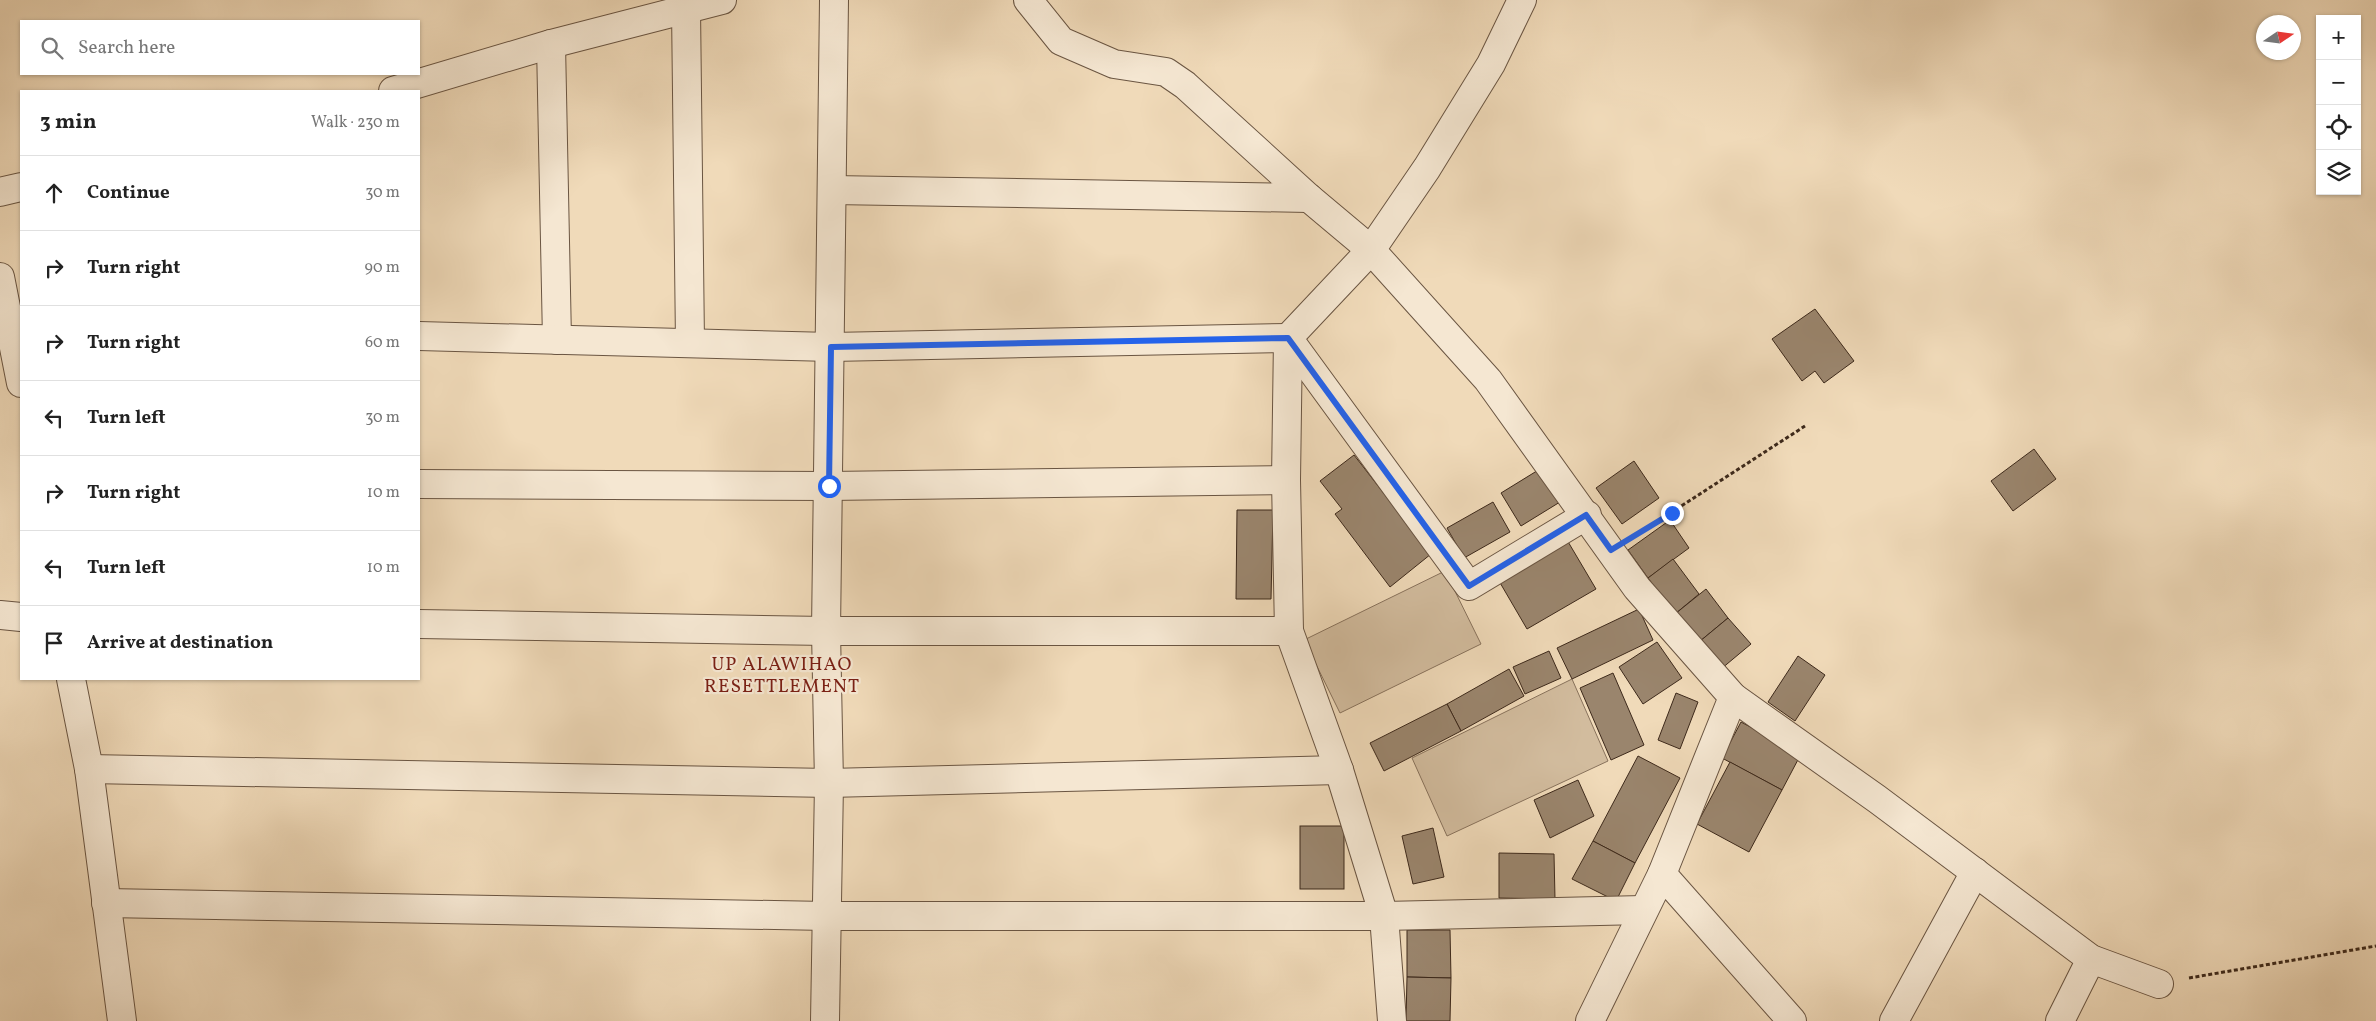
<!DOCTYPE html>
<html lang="en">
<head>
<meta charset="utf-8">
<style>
  :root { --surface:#fff; --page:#f6f6f6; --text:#222; --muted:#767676; --line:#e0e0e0 }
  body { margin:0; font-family:Vollkorn,serif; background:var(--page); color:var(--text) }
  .controls { position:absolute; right:15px; top:15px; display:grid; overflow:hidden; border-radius:0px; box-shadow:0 1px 4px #0004 }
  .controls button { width:45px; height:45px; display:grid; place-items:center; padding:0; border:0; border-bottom:1px solid var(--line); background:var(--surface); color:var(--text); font:25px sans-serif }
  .compass { position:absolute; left:2256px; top:15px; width:45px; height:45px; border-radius:50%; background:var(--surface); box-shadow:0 1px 4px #0004; rotate:77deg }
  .stop { position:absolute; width:15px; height:15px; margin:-11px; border:4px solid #2563eb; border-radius:50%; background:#fff }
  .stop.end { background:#2563eb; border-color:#fff; box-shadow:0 1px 5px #0008 }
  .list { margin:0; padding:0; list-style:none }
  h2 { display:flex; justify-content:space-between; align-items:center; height:65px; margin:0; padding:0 20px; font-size:21px }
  h2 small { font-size:16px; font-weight:400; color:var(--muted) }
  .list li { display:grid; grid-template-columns:32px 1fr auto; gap:15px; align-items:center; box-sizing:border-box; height:75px; padding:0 20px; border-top:1px solid var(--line) }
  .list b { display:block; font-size:19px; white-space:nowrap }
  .list em { font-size:16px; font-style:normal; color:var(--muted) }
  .icon { flex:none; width:28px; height:28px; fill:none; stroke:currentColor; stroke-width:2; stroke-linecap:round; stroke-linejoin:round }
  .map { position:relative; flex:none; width:2376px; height:1021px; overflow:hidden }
  .search { position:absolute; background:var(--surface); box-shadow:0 1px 4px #0004; left:20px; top:20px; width:400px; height:55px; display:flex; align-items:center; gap:12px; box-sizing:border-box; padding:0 18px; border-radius:0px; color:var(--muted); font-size:19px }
  .panel { position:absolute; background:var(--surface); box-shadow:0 1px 4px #0004; left:20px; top:90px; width:400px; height:590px; border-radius:0px }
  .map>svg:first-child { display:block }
  .green { fill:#d2bc9e; stroke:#88725c }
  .building { fill:#9a856d; stroke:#3d291b }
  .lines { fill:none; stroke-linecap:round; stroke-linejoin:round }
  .minor-casing { stroke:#6a5542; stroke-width:30 }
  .path { stroke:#3d291b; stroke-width:3; stroke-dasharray:4 2.5; stroke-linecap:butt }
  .minor { stroke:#f5e7d2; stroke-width:28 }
  .route { stroke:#2563eb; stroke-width:6 }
  .labels { text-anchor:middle; stroke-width:4.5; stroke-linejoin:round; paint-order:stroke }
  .neighbourhood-label { font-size:19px; letter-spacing:1px; fill:#7a1f14; stroke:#f5e7d2 }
</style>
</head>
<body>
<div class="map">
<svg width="2376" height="1021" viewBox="0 0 2376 1021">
  <rect width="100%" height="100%" fill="#f0dab9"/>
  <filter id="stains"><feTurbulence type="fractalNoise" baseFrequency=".004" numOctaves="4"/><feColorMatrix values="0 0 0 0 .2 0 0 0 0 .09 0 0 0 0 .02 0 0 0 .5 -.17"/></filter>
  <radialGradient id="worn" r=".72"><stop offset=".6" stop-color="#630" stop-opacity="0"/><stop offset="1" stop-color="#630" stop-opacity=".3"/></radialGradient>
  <g class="green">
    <polygon points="1445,571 1481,644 1340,713 1304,640"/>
    <polygon points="1572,679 1608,761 1447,836 1412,758"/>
  </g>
  <g class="building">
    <polygon points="1815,309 1854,361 1824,383 1815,371 1802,381 1772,339"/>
    <polygon points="2034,449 2056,479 2013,511 1991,481"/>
    <polygon points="1354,455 1431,554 1390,587 1335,514 1342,509 1320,481"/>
    <polygon points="1634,461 1659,498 1622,524 1596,488"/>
    <polygon points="1540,469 1560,502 1521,526 1501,493"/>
    <polygon points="1493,502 1510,532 1464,558 1447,528"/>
    <polygon points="1237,510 1273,510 1271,599 1236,599"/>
    <polygon points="1670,520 1689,548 1648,578 1628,550"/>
    <polygon points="1567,540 1596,589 1527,629 1499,581"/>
    <polygon points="1673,559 1699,594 1675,614 1648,578"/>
    <polygon points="1706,589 1728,618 1699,642 1675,614"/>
    <polygon points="1639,609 1653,640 1572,679 1557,648"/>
    <polygon points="1728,618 1751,644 1721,669 1699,642"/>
    <polygon points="1657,642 1682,678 1643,704 1619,667"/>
    <polygon points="1549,651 1561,678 1525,694 1513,667"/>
    <polygon points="1798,656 1825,675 1795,721 1768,702"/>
    <polygon points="1509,669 1524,696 1461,731 1447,704"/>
    <polygon points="1613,673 1644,745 1611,760 1580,688"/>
    <polygon points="1676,693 1698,702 1680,749 1658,740"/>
    <polygon points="1447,704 1461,731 1384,771 1370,743"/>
    <polygon points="1741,722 1801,754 1782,790 1722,758"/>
    <polygon points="1638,756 1680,778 1635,863 1593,841"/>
    <polygon points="1730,762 1782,790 1749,852 1697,824"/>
    <polygon points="1578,780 1594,816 1550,838 1534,800"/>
    <rect x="1300" y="826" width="44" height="63"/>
    <polygon points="1433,828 1444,877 1413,884 1402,836"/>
    <polygon points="1593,841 1635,863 1616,901 1572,879"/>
    <polygon points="1499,853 1554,854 1555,899 1499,898"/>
    <polygon points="1407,930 1450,930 1451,978 1407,977"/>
    <polygon points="1407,977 1451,978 1450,1021 1406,1021"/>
  </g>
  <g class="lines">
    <g class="minor-casing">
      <g id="minor">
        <polyline points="1028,0 1061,41 1114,64 1166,72 1185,85 1309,198 1371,250 1488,380 1637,588 1733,697 1662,874"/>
        <polyline points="686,9 690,343"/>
        <polyline points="551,44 557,340"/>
        <polyline points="393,91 551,44 722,0"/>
        <polyline points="832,190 1309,198"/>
        <polyline points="0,192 21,187"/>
        <polyline points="0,277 21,383"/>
        <polyline points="419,336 831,347 1288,338 1469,586 1587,515"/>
        <polyline points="419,484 829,486 1286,480"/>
        <polyline points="0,615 21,617"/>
        <polyline points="419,624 826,631 1289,631"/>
        <polyline points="71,679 89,769 122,1021"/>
        <polyline points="1733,697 1877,799 2091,959 2159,984"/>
        <polyline points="89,769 829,783 1339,770"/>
        <polyline points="106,903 826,916 1384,916 1643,910"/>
        <polyline points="825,1021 829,783 826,631 834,0"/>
        <polyline points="1392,1021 1384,916 1339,770 1289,631 1286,480 1288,338 1371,250 1427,168 1491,64 1522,0"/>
        <polyline points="1590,1021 1662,874 1792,1021"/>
        <polyline points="1894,1021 1975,872"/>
        <polyline points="2060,1021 2091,959"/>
      </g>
    </g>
    <g class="path">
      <polyline points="1638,534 1805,426"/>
      <polyline points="2189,978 2376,946"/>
    </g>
    <use href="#minor" class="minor"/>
  </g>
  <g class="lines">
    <polyline class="route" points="829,486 831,347 1288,338 1469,586 1586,515 1611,550 1672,513"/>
  </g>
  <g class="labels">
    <g class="neighbourhood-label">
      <text x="782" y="670">UP ALAWIHAO<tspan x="782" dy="22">RESETTLEMENT</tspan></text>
    </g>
  </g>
  <rect width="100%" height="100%" filter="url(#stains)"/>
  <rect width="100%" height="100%" fill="url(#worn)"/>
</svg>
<div class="controls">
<button>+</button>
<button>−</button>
<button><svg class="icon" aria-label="locate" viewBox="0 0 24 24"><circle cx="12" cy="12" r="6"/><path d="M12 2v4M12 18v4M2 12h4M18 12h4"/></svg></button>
<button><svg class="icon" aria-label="layers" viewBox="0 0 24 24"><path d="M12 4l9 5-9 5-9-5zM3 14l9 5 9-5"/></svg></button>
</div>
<svg class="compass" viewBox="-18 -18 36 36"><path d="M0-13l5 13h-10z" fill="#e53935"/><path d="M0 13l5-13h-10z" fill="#767676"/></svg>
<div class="stop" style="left:829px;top:486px"></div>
<div class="stop end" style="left:1672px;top:513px"></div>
<div class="search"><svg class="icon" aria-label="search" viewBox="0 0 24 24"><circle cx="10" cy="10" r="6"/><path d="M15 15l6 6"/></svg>Search here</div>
<section class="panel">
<h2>3 min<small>Walk · 230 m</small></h2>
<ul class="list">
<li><svg class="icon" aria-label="ahead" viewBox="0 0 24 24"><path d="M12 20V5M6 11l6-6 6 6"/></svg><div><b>Continue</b></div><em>30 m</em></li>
<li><svg class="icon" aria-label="right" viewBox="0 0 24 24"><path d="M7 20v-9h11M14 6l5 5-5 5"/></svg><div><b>Turn right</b></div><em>90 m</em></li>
<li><svg class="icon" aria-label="right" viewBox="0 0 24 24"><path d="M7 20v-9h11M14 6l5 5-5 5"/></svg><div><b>Turn right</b></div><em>60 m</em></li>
<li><svg class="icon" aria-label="left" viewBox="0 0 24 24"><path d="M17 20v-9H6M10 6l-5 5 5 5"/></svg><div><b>Turn left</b></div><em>30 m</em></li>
<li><svg class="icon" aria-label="right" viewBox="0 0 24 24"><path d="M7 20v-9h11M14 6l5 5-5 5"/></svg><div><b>Turn right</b></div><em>10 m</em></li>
<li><svg class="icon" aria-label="left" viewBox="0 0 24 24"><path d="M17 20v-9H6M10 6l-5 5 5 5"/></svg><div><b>Turn left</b></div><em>10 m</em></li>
<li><svg class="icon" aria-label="arrive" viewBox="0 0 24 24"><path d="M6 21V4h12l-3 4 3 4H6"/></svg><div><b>Arrive at destination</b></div></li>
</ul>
</section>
</div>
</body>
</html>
